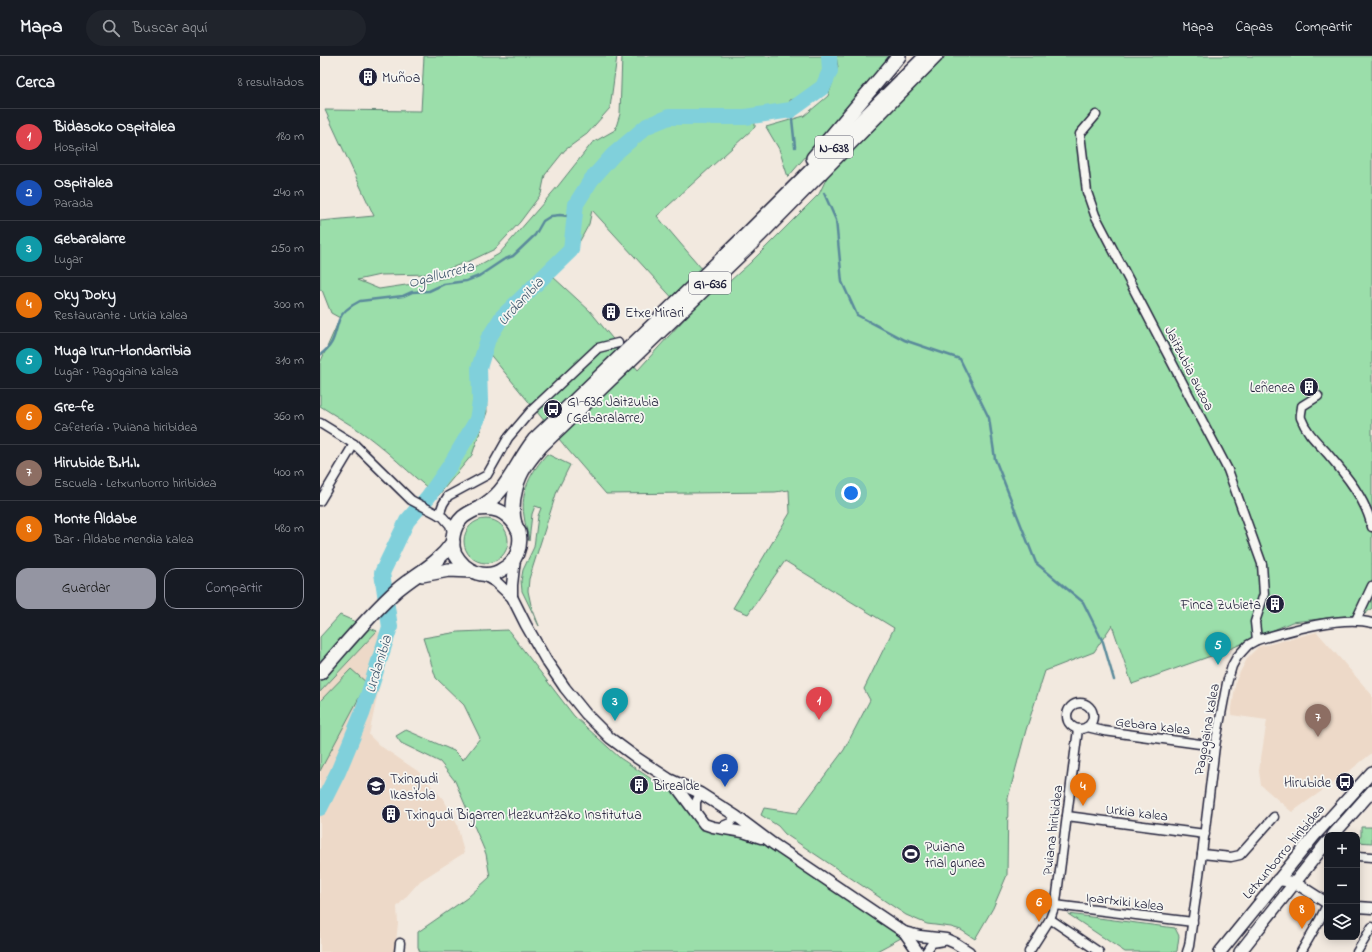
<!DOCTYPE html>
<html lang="es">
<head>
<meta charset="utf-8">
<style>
  :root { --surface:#171b24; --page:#20242c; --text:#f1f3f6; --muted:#9ea1a6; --line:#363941; --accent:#9495a2 }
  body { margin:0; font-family:"Indie Flower",sans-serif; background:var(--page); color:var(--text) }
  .controls { position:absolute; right:12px; bottom:12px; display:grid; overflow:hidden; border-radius:8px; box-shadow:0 2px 10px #0003 }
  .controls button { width:36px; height:36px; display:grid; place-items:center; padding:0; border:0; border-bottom:1px solid var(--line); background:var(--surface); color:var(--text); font:20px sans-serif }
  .you { position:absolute; left:531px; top:437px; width:14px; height:14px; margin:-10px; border:3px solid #fff; border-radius:50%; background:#1a73e8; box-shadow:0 0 0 6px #1a73e833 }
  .badge { display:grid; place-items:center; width:26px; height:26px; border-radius:50%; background:var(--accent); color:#fff; font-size:13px; font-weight:700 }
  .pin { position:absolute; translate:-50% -33px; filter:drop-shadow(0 1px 2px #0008) }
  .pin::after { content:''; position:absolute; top:21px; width:14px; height:12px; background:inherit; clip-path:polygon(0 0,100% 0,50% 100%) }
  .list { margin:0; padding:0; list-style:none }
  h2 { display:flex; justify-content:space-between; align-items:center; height:52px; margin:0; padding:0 16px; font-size:17px }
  h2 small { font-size:13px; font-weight:400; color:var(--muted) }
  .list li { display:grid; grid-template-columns:26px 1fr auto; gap:12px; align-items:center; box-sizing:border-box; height:56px; padding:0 16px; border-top:1px solid var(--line) }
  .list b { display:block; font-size:15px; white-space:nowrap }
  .list p { margin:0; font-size:13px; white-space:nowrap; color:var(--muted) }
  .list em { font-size:13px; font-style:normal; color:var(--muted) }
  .actions { display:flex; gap:8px; padding:12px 16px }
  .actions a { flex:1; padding:9px 0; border:1px solid var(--accent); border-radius:12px; text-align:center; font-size:14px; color:var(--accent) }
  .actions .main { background:var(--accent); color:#111 }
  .icon { flex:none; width:22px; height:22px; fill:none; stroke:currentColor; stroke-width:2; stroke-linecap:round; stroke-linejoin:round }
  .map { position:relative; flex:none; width:1052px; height:896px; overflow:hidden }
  header { display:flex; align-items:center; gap:24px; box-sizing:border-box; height:56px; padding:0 20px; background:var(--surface); border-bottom:1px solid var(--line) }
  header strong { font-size:19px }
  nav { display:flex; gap:22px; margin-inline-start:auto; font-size:14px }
  .search { width:280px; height:36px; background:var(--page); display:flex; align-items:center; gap:10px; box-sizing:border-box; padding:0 14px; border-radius:22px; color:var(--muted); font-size:15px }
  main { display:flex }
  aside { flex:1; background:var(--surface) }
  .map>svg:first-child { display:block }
  .built { fill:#edd9c8 }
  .green { fill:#9bdeaa; stroke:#5e8072; fill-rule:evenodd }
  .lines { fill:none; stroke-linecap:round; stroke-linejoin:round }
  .stream { stroke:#5a8a9b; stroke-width:2.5 }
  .river { stroke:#80d0db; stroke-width:16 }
  .minor-casing { stroke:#22223b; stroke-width:11 }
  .tertiary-casing { stroke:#22223b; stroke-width:13 }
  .secondary-casing { stroke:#22223b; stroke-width:14 }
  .primary-casing { stroke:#22223b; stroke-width:16 }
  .minor { stroke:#f6f6f2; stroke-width:8 }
  .tertiary { stroke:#f6f6f2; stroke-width:10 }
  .secondary { stroke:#f6f6f2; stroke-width:11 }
  .primary { stroke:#f6f6f2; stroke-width:13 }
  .labels { text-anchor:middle; stroke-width:3.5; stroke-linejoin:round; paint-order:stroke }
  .shield { fill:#f6f6f2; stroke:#626272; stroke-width:1 }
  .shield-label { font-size:13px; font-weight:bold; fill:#22223b }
  .poi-label { font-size:14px; fill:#22223b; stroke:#f6f6f2; text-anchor:start }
  .street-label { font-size:14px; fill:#22223b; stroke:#f6f6f2 }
  .water-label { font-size:15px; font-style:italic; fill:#3e566b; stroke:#f6f6f2 }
</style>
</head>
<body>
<header>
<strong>Mapa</strong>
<div class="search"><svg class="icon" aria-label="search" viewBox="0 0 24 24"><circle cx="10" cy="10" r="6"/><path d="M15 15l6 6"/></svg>Buscar aquí</div>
<nav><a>Mapa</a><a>Capas</a><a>Compartir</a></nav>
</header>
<main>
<aside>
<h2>Cerca<small>8 resultados</small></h2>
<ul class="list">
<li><span class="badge" style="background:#e0444e">1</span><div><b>Bidasoko Ospitalea</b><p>Hospital</p></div><em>180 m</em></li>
<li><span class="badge" style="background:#1a4fb4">2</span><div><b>Ospitalea</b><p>Parada</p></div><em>240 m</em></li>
<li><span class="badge" style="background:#0f9aa8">3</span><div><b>Gebaralarre</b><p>Lugar</p></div><em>250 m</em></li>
<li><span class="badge" style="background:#e8710a">4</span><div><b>Oky Doky</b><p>Restaurante · Urkia kalea</p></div><em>300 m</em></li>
<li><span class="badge" style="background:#0f9aa8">5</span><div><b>Muga Irun-Hondarribia</b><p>Lugar · Pagogaina kalea</p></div><em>310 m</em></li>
<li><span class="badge" style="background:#e8710a">6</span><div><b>Gre-fe</b><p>Cafetería · Puiana hiribidea</p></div><em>360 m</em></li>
<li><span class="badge" style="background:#8d6e63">7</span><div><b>Hirubide B.H.I.</b><p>Escuela · Letxunborro hiribidea</p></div><em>400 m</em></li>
<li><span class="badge" style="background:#e8710a">8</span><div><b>Monte Aldabe</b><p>Bar · Aldabe mendia kalea</p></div><em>480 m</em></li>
</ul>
<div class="actions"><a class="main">Guardar</a><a>Compartir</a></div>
</aside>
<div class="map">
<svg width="1052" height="896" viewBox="0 0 1052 896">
  <rect width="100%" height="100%" fill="#f2e9df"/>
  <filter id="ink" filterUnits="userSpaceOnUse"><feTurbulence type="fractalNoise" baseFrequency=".025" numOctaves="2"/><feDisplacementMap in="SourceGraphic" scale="8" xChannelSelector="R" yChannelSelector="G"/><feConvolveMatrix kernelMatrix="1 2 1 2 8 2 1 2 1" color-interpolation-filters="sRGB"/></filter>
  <g filter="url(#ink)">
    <g class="built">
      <polygon points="57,575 70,580 49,679 59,689 99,716 124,744 137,768 144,797 100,825 77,851 78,867 75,896 0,896 0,636"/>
      <polygon points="997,576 1052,639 1052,697 1023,720 972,756 967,752 941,729 939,715 947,664 911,659 916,624 928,601 938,591"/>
    </g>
    <g class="green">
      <path d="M 104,0 L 297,0 L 290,52 L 267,78 L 245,94 L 225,119 L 221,138 L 200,166 L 175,193 L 152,204 L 115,218 L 60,219 L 37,224 L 59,233 L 106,226 L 145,217 L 179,198 L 238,130 L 272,87 L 295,74 L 300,58 L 302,0 L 502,0 L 505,13 L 498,29 L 483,41 L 470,44 L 469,49 L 391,58 L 356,56 L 339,61 L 351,66 L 435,66 L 435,71 L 337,160 L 400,234 L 430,207 L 499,138 L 509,117 L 626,0 L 1052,0 L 1052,552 L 1045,558 L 972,566 L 905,595 L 812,628 L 792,569 L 774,596 L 725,615 L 706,674 L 688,742 L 687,819 L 673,852 L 655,883 L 641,874 L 631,871 L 607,868 L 586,859 L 465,778 L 458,770 L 441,759 L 444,752 L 477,757 L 524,694 L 550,644 L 544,633 L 574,572 L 465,505 L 428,558 L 413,552 L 470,457 L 469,434 L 455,436 L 286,438 L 248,394 L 168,296 L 167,298 L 166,330 L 167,356 L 152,399 L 118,440 C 90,419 66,392 37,373 C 25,365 12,358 0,350 L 0,307 L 20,262 L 11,257 L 2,234 L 0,234 L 0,165 L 54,160 L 5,54 L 101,55 ZM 272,154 L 368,259 L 318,314 L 270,255 L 232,220 L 255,194 L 269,168 Z"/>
      <polygon points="516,0 572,0 468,121 459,93 446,71 484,60 508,40 518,11"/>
      <path d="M 227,398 L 250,409 L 237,435 L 209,523 L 208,535 L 211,549 L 219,570 L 202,535 L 201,525 L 203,514 L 214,491 L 218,460 L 221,452 L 215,450 L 212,458 L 209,485 C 208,477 205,469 204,460 C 200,435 211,416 227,398 Z"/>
      <circle cx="166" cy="485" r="22"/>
      <polygon points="20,559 57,575 0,636 0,581"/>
      <polygon points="188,574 254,660 300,702 345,732 351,730 375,764 445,789 574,876 581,882 555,896 100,896 98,891 98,876 147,842 170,821 166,798 135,725 120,706 81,687 76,680 86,674 134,695 143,704 160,682 144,649 116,622 103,582 138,576"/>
      <polygon points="31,613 47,627 0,715 0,645"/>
      <polygon points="1041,771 1052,771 1052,787 1037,786 1041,780"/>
      <polygon points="748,858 855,872 859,880 857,895 856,896 805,896"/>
    </g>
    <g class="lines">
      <g class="stream">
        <polyline points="471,54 475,91"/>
        <polyline points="504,137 516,164 522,226 537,259 584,284 640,303 669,362 675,403 716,507 763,546 783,586 794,624"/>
        <path d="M 0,299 C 15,288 14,279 19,264 C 22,255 32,249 40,245 L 83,240 L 92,236 L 109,235 L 124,228 L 146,225 L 159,220 L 183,204 L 193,200 L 215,179 L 223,165 L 231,160 L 240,159 L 255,161"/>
      </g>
      <polyline class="river" points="0,752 18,716 42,658 70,571 62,517 87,465 108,441 131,408 157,364 160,345 159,312 168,283 182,261 251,194 256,148 271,124 293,99 327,70 349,61 425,61 471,54 503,31 510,15 509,0"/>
      <g class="minor-casing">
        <g id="minor">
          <polyline points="776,59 760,78 767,136 775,159 908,414 942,508 944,538 935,566 937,584"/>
          <path d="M 998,340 L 982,350 C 982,354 980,358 981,362 C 986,376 997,386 1007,397 C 1025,418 1046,443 1052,471"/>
          <polyline points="0,367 34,388 91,444 123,461 130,469 133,479"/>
          <polyline points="0,445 34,388"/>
          <polyline points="119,459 123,448 128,440 167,419 188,382 211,355 278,292 298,287"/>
          <polyline points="1036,564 1052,530"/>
          <circle cx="760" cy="660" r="13"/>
          <polyline points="767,671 784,675 895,690"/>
          <polyline points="376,758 376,746 380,737"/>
          <polyline points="747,760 885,778"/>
          <polyline points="398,772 410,767 416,760"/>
          <polyline points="882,798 911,801 920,799 954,761"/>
          <polyline points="1037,800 1052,801"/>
          <polyline points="735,849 873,866"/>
          <polyline points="730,863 779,896"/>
          <polyline points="79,896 80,887"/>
          <polyline points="606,896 612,887 624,885"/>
          <polyline points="709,896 730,863 736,846 758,673"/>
          <path d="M 867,896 L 869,890 L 882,798 L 895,690 L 907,627 L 912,610 L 917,601 L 928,589 L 937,584 C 968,575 1021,559 1052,567"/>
          <polyline points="981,896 999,865 1007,849"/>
          <polyline points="1037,896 1052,871"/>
        </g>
      </g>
      <g class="tertiary-casing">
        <g id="tertiary">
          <polyline points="162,518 176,526 192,541 206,569 226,604 245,632 266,658 290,682 317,702 349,723 380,737 416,760 452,787 584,876 598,896"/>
          <polyline points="192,541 192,529 195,502"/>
          <polyline points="352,725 384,768 393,771 423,776 441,782"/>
          <polyline points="957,824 974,826 1007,847"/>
          <polyline points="1037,851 1052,852"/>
          <polyline points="584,876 600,880 626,883 635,887 649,896"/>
        </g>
      </g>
      <g class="secondary-casing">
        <g id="secondary">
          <polyline points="1013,779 1052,735"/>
          <polyline points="900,896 994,780 1052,716"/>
          <polyline points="920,896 1007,786"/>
        </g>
      </g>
      <g class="primary-casing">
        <g id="primary">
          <path d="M 606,0 L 422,183 L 214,384 C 201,400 193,420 180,435 C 174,442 166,448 159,452 C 153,455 148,457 143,461 C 133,470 130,486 135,498 C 140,507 147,514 157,517 C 166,520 176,518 183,513 C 196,506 202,491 199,476 C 198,474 196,471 195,468 C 192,457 193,443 196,432 C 200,415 210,403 221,390 L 429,190 L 616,0"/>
          <polyline points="493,102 579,0"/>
          <path d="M 158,453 C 176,451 184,455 195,468"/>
          <polyline points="102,519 129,514 151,515"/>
          <path d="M 0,617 C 25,589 49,559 77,534 C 98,516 116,510 133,486"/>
        </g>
      </g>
      <use href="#minor" class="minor"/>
      <use href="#tertiary" class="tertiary"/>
      <use href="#secondary" class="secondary"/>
      <use href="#primary" class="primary"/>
    </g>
  </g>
  <defs>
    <g id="building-disc" transform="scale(1)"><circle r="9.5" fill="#22223b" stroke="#f6f6f2"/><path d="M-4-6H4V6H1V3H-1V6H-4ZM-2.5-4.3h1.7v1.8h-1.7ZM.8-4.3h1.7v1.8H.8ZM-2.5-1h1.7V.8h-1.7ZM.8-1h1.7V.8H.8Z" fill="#fff"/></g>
    <g id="bus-disc" transform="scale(1)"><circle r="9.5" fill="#22223b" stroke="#f6f6f2"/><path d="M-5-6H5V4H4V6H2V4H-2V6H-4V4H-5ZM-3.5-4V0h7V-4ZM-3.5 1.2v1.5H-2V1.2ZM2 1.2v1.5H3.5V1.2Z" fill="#fff"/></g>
    <g id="school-disc" transform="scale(1)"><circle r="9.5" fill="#22223b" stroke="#f6f6f2"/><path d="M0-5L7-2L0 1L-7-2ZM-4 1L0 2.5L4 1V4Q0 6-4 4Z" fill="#fff"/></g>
    <g id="stadium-disc" transform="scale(1)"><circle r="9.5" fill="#22223b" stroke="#f6f6f2"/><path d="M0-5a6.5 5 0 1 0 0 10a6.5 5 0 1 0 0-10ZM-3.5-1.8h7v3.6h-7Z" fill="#fff"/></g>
  </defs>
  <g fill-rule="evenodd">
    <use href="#building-disc" x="48" y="21"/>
    <use href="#building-disc" x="291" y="256"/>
    <use href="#building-disc" x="989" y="331"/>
    <use href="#bus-disc" x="233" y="353"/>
    <use href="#building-disc" x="955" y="548"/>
    <use href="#bus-disc" x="1025" y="726"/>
    <use href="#building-disc" x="319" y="729"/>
    <use href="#school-disc" x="56" y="730"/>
    <use href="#building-disc" x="71" y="758"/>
    <use href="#stadium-disc" x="591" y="798"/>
  </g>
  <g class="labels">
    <g class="shield">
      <rect x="495" y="80" width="38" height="22" rx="3"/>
      <rect x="369" y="216" width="42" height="22" rx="3"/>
    </g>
    <g class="shield-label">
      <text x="514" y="96">N-638</text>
      <text x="390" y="232">GI-636</text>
    </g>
    <g class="poi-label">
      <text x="62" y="26">Muñoa</text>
      <text x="305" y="261">Etxe Mirari</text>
      <text x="975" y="336" text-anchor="end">Leñenea</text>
      <text x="247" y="350">GI-636 Jaitzubia<tspan x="247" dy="16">(Gebaralarre)</tspan></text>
      <text x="941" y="553" text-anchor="end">Finca Zubieta</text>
      <text x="70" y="727">Txingudi<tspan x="70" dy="16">Ikastola</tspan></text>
      <text x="1011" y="731" text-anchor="end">Hirubide</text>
      <text x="333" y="734">Birealde</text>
      <text x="85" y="763">Txingudi Bigarren Hezkuntzako Institutua</text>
      <text x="605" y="795">Puiana<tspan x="605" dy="16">trial gunea</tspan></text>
    </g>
    <g class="street-label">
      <text transform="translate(870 312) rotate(63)" y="5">Jaitzubia auzoa</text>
      <text transform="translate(833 669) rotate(7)" y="5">Gebara kalea</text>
      <text transform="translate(886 673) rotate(-80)" y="5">Pagogaina kalea</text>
      <text transform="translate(817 756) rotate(7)" y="5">Urkia kalea</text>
      <text transform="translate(732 774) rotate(-83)" y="5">Puiana hiribidea</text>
      <text transform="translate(963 795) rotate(-50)" y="5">Letxunborro hiribidea</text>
      <text transform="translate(805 845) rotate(7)" y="5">Ipartxiki kalea</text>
    </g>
    <g class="water-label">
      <text transform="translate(121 218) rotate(-15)" y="5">Ogallurreta</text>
      <text transform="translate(200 245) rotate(-47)" y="5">Urdanibia</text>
      <text transform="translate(58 608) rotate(-73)" y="5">Urdanibia</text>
    </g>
  </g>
</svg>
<div class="controls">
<button>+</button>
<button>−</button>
<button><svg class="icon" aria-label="layers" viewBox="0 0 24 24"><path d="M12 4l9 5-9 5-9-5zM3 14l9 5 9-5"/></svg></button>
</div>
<div class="you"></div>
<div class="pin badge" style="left:499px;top:664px;background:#e0444e">1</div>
<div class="pin badge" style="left:405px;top:731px;background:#1a4fb4">2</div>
<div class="pin badge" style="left:295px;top:665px;background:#0f9aa8">3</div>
<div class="pin badge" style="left:763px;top:750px;background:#e8710a">4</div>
<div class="pin badge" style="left:898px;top:609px;background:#0f9aa8">5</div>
<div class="pin badge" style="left:719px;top:866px;background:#e8710a">6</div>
<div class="pin badge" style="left:998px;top:681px;background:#8d6e63">7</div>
<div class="pin badge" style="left:982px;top:873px;background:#e8710a">8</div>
</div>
</main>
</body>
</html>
